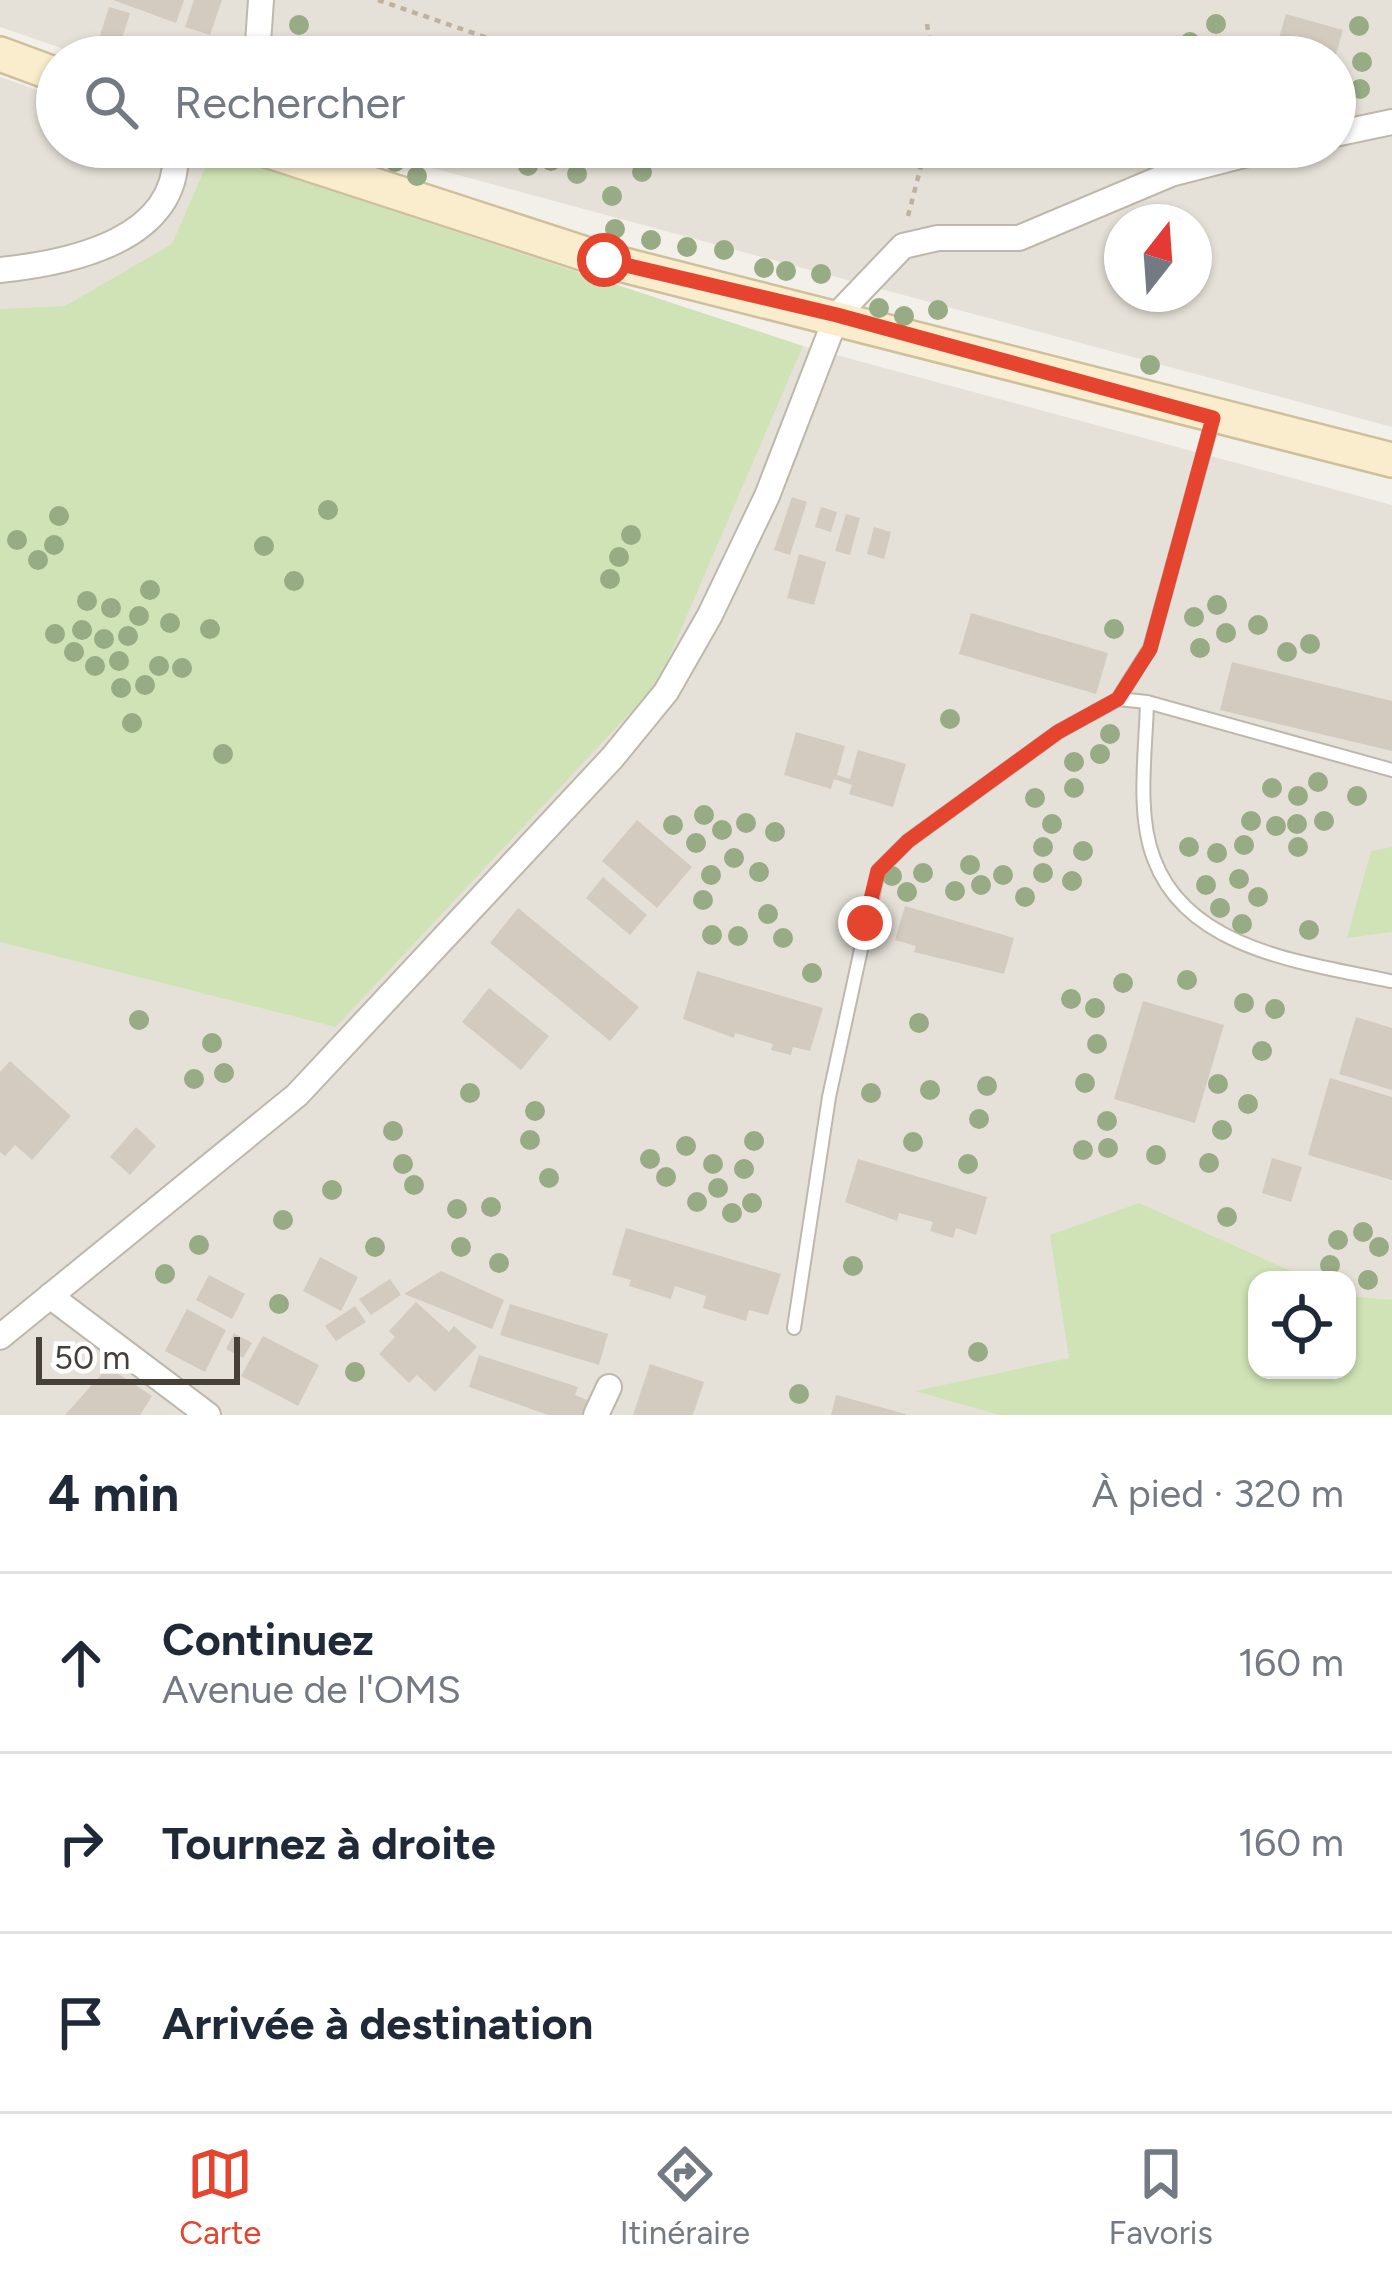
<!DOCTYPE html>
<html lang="fr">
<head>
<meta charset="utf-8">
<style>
  :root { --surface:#fff; --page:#f6f6f7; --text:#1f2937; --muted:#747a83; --line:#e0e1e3; --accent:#e5442e }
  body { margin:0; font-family:Figtree,sans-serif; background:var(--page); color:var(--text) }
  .controls { position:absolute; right:36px; bottom:36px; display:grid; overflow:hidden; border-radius:24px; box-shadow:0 3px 9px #0004 }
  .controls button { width:108px; height:108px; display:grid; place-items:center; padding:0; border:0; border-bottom:3px solid var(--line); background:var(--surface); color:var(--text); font:60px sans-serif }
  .compass { position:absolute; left:1104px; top:204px; width:108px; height:108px; border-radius:50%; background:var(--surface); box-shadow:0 3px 9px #0004; rotate:17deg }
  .scale { position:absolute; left:36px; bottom:30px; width:204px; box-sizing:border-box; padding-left:12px; border:6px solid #464038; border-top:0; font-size:33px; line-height:42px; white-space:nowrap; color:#464038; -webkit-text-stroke:9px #fff; paint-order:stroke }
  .stop { position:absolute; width:36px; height:36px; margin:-27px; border:9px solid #e5442e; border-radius:50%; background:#fff }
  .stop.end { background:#e5442e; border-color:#fff; box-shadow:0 3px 12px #0008 }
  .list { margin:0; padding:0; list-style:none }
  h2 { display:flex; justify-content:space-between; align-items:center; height:156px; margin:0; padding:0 48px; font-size:51px }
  h2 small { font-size:39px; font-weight:400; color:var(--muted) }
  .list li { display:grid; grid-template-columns:78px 1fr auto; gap:36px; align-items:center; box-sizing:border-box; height:180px; padding:0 48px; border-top:3px solid var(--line) }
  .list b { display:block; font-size:45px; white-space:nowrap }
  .list p { margin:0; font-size:39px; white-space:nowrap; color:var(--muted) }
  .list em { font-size:39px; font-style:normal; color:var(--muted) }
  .icon { flex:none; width:66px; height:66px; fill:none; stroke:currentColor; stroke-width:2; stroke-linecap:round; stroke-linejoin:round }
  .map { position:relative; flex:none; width:1392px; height:1415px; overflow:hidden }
  .search { position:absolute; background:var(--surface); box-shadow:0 3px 9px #0004; left:36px; right:36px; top:36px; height:132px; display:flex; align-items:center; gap:30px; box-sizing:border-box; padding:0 42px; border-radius:66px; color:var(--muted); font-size:45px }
  .sheet { height:696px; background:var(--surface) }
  nav { display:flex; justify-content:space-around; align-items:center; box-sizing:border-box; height:168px; border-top:3px solid var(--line); background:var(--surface); font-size:33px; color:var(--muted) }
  nav a { display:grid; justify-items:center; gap:6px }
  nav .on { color:var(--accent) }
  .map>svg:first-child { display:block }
  .residential { fill:#e6e1d8; fill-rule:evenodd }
  .green { fill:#d0e3b6 }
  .building { fill:#d3cbc0 }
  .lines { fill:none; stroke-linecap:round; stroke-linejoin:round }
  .lane-casing { stroke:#beb7ac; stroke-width:16 }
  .street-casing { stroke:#beb7ac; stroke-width:28 }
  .secondary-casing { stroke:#cec09d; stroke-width:38 }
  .path { stroke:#beb29f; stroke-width:4.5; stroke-dasharray:6 6; stroke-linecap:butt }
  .lane { stroke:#fff; stroke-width:12 }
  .street { stroke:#fff; stroke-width:24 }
  .secondary { stroke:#f9edcd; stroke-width:33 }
  .tree { fill:#97ab84 }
  .route { stroke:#e5442e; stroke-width:15 }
</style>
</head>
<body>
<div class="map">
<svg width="1392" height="1415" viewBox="0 0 1392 1415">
  <rect width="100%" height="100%" fill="#f3f0e9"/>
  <g class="residential">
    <path d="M 0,0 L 1392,0 L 1392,427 L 354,147 L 1335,147 L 1335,57 L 87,57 L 0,27 ZM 1122,222 L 1194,222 L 1194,294 L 1122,294 Z"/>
    <path d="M 0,77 L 57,97 L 57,147 L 197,147 L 803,346 L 1392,505 L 1392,1415 L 0,1415 ZM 1257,1280 L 1347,1280 L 1347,1370 L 1257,1370 Z"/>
  </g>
  <g class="green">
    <polygon points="212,152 803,346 658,683 336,1027 0,942 0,309 65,306 172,244"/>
    <polygon points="1392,847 1392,932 1347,938 1371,851"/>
    <polygon points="1139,1203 1311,1280 1257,1280 1257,1370 1347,1370 1347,1296 1392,1300 1392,1415 1000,1415 915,1391 1069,1358 1050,1235"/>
  </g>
  <g class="building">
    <polygon points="113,0 184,0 176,23"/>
    <polygon points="194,0 222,0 210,35 185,27"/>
    <polygon points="109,7 130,13 117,55 96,48"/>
    <polygon points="1286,14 1343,30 1335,57 1275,51"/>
    <polygon points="792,497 807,502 790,555 774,550"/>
    <polygon points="821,507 837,512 831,532 815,527"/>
    <polygon points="846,514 860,518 850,555 835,551"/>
    <polygon points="874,527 891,532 884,559 867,554"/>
    <polygon points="799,554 826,562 814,605 787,598"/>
    <polygon points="971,613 1108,653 1096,694 959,654"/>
    <polygon points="1232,662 1392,701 1392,751 1220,710"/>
    <polygon points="796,732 845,746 837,775 850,779 858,750 906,764 893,807 849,794 852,785 834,779 831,789 784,775"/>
    <polygon points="637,820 692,867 657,908 602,861"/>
    <polygon points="603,877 647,915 630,935 586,898"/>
    <polygon points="905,906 1014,938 1004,974 914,952 916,946 895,940"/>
    <polygon points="518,908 639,1007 610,1041 490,943"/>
    <polygon points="697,971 823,1008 810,1051 793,1047 791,1055 771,1050 773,1044 735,1033 734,1038 683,1019"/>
    <polygon points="489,988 549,1036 521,1070 462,1022"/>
    <polygon points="1143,1001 1224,1025 1195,1123 1114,1099"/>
    <polygon points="1356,1017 1392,1028 1392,1090 1339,1074"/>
    <polygon points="10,1061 71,1116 32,1160 15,1145 5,1156 0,1152 0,1072"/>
    <polygon points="1330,1078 1392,1097 1392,1180 1308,1155"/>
    <polygon points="136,1127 156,1146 130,1175 110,1157"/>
    <polygon points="1272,1158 1302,1167 1291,1202 1262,1193"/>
    <polygon points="858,1159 987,1197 976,1235 956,1228 953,1238 930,1231 933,1222 899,1213 897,1221 845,1202"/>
    <polygon points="626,1228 781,1274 768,1315 749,1310 746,1321 703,1308 706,1296 675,1286 671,1299 629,1286 631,1280 612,1275"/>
    <polygon points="320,1257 358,1277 341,1311 303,1291"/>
    <polygon points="441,1271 504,1300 492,1329 404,1294"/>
    <polygon points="209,1275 245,1294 232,1319 196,1300"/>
    <polygon points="390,1279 401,1295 371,1315 359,1299"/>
    <polygon points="416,1302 449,1332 454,1326 477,1347 435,1392 417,1375 409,1383 379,1354 395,1337 389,1331"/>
    <polygon points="510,1304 608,1334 599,1365 500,1335"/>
    <polygon points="355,1306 366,1322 336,1341 325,1326"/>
    <polygon points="187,1309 226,1330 205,1372 165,1351"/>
    <polygon points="234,1333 252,1343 243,1358 226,1349"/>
    <polygon points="263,1336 319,1365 298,1406 241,1376"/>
    <polygon points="479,1355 578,1387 575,1395 592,1402 588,1415 548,1415 469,1387"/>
    <polygon points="650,1364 704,1382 693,1415 633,1415"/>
    <polygon points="108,1367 152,1396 140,1415 65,1415"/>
    <polygon points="836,1395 906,1414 906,1415 831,1415"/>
  </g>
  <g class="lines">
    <g class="lane-casing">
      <g id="lane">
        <polyline points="1118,699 1147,702 1392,770"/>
        <path d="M 1147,702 C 1146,750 1136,813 1154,859 C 1188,951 1307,963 1390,981"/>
        <polyline points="794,1328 829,1097 878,871 908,841 1058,732 1118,699 1150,648 1213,419"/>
      </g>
    </g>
    <g class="street-casing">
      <g id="street">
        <polyline points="257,57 261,0"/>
        <polyline points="1335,134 1392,122"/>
        <path d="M 0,270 C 69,263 184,240 175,147"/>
        <polyline points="50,1296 208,1415"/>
        <polyline points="0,1337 297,1095 612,758 666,692 710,615 767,496 837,315 903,246 938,238 1019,238 1171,174 1275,147"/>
        <polyline points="596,1415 609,1387"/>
      </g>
    </g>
    <g class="secondary-casing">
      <g id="secondary">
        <polyline points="0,54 57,75"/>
        <polyline points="257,147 604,260 1392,460"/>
      </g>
    </g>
    <g class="path">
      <polyline points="378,0 502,43 559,52"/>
      <polyline points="927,24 932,57"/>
      <polyline points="908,216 926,147"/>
    </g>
    <use href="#lane" class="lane"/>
    <use href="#street" class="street"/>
    <use href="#secondary" class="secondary"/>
  </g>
  <g class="tree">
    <circle cx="1216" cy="24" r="10"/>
    <circle cx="299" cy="25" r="10"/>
    <circle cx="1359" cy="26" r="10"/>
    <circle cx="1190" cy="42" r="10"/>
    <circle cx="1362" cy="62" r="10"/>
    <circle cx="1360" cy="89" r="10"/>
    <circle cx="551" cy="161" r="10"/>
    <circle cx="395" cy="162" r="10"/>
    <circle cx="528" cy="166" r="10"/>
    <circle cx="642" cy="172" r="10"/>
    <circle cx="577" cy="174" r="10"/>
    <circle cx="417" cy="176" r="10"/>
    <circle cx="612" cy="196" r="10"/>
    <circle cx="615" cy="229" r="10"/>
    <circle cx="651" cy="240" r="10"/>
    <circle cx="687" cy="247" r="10"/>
    <circle cx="724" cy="250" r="10"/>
    <circle cx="764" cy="268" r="10"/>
    <circle cx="786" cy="271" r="10"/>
    <circle cx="821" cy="274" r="10"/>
    <circle cx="879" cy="308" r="10"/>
    <circle cx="938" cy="310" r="10"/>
    <circle cx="904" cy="316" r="10"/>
    <circle cx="1150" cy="365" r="10"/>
    <circle cx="328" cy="510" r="10"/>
    <circle cx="59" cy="516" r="10"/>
    <circle cx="631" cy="535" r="10"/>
    <circle cx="17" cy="540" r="10"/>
    <circle cx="54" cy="545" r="10"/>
    <circle cx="264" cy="546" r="10"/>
    <circle cx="619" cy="557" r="10"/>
    <circle cx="38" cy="560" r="10"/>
    <circle cx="610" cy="579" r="10"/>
    <circle cx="294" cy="581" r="10"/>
    <circle cx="150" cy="590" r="10"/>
    <circle cx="87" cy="601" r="10"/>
    <circle cx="1217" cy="605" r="10"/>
    <circle cx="111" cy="608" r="10"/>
    <circle cx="139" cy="616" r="10"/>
    <circle cx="1194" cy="617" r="10"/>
    <circle cx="170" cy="623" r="10"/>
    <circle cx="1258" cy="625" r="10"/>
    <circle cx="210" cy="629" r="10"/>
    <circle cx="1114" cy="629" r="10"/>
    <circle cx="82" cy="630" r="10"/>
    <circle cx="1226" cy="633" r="10"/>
    <circle cx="55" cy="634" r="10"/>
    <circle cx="128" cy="636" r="10"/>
    <circle cx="104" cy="639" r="10"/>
    <circle cx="1310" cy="644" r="10"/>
    <circle cx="1200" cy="648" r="10"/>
    <circle cx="74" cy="652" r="10"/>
    <circle cx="1287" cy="652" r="10"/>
    <circle cx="119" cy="661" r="10"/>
    <circle cx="95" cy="666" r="10"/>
    <circle cx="159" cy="666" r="10"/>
    <circle cx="182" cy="668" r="10"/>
    <circle cx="145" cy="685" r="10"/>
    <circle cx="121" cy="688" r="10"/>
    <circle cx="950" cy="719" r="10"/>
    <circle cx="132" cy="723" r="10"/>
    <circle cx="1110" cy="734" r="10"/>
    <circle cx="223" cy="754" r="10"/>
    <circle cx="1100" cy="754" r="10"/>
    <circle cx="1074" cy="762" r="10"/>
    <circle cx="1318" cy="782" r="10"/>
    <circle cx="1074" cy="788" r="10"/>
    <circle cx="1272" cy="788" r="10"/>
    <circle cx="1298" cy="796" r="10"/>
    <circle cx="1357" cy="796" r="10"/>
    <circle cx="1035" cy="798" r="10"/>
    <circle cx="704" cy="815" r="10"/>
    <circle cx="1251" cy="821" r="10"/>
    <circle cx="1324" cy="821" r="10"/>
    <circle cx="746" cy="823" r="10"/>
    <circle cx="1052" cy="824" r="10"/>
    <circle cx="1297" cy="824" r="10"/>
    <circle cx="673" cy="825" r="10"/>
    <circle cx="1276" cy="826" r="10"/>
    <circle cx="722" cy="830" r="10"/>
    <circle cx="775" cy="832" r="10"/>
    <circle cx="696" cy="843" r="10"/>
    <circle cx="1244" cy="845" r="10"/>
    <circle cx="1043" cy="847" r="10"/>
    <circle cx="1189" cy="847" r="10"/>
    <circle cx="1298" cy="847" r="10"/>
    <circle cx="1083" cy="851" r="10"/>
    <circle cx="1217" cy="853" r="10"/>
    <circle cx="734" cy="858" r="10"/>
    <circle cx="970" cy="865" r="10"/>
    <circle cx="759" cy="872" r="10"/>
    <circle cx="923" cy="873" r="10"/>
    <circle cx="1043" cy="873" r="10"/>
    <circle cx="711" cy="875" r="10"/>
    <circle cx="1003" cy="875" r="10"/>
    <circle cx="892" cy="876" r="10"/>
    <circle cx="1239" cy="879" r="10"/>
    <circle cx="1072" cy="881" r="10"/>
    <circle cx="981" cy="885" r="10"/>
    <circle cx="1206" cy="885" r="10"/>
    <circle cx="955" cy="891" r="10"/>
    <circle cx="907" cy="892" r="10"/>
    <circle cx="1025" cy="897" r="10"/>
    <circle cx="1258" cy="897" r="10"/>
    <circle cx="703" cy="900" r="10"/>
    <circle cx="1220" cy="908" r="10"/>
    <circle cx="768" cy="914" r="10"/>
    <circle cx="1242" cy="924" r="10"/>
    <circle cx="1309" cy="930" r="10"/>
    <circle cx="712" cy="935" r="10"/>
    <circle cx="738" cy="936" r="10"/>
    <circle cx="783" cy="938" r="10"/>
    <circle cx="812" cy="973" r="10"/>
    <circle cx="1187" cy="980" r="10"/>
    <circle cx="1123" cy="983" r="10"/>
    <circle cx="1071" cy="999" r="10"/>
    <circle cx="1244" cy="1003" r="10"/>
    <circle cx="1095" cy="1008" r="10"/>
    <circle cx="1275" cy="1009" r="10"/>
    <circle cx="139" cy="1020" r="10"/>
    <circle cx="919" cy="1023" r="10"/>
    <circle cx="212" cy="1043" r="10"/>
    <circle cx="1097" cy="1044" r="10"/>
    <circle cx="1262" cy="1051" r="10"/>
    <circle cx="224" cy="1073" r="10"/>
    <circle cx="194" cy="1079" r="10"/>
    <circle cx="1085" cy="1083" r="10"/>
    <circle cx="1218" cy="1084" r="10"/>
    <circle cx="987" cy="1086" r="10"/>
    <circle cx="930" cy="1090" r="10"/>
    <circle cx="470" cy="1093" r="10"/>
    <circle cx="871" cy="1093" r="10"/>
    <circle cx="1248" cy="1104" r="10"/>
    <circle cx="535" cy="1111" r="10"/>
    <circle cx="979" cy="1119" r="10"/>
    <circle cx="1107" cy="1121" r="10"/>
    <circle cx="1222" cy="1130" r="10"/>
    <circle cx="393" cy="1131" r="10"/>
    <circle cx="530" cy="1140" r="10"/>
    <circle cx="754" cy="1141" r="10"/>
    <circle cx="913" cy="1142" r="10"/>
    <circle cx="686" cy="1146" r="10"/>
    <circle cx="1108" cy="1148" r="10"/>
    <circle cx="1083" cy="1150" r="10"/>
    <circle cx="1156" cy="1155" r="10"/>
    <circle cx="650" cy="1159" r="10"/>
    <circle cx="1209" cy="1163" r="10"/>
    <circle cx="403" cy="1164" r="10"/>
    <circle cx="713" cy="1164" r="10"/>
    <circle cx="968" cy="1164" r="10"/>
    <circle cx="744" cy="1169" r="10"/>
    <circle cx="666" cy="1177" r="10"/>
    <circle cx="549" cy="1178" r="10"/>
    <circle cx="414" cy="1185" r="10"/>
    <circle cx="718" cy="1188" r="10"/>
    <circle cx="332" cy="1190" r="10"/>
    <circle cx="697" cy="1202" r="10"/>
    <circle cx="752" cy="1203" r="10"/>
    <circle cx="491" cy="1207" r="10"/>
    <circle cx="457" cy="1209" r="10"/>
    <circle cx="732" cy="1213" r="10"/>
    <circle cx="1227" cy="1217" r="10"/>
    <circle cx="283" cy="1220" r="10"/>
    <circle cx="1363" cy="1232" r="10"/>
    <circle cx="1338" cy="1240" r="10"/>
    <circle cx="199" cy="1245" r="10"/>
    <circle cx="375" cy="1247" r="10"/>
    <circle cx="461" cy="1247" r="10"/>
    <circle cx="1379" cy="1247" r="10"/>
    <circle cx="499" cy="1263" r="10"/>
    <circle cx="1330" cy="1265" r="10"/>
    <circle cx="853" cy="1266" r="10"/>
    <circle cx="165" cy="1274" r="10"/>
    <circle cx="1368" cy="1280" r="10"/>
    <circle cx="279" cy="1304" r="10"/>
    <circle cx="978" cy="1352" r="10"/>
    <circle cx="355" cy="1372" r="10"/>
    <circle cx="799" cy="1394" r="10"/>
  </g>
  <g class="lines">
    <polyline class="route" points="604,260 837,315 1213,418 1150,649 1118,699 1058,732 908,841 878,871 865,923"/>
  </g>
</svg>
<div class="controls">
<button><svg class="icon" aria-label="locate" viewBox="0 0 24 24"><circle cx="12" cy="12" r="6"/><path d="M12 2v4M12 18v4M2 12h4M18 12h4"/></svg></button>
</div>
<svg class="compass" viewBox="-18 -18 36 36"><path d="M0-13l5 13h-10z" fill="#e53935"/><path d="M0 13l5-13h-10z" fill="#747a83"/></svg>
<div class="scale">50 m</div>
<div class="stop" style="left:604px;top:260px"></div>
<div class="stop end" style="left:865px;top:923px"></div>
<div class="search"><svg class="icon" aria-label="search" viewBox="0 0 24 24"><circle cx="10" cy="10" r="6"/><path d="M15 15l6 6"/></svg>Rechercher</div>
</div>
<section class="sheet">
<h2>4 min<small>À pied · 320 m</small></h2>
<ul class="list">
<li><svg class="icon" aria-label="ahead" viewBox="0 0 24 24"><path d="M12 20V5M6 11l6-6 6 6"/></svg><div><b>Continuez</b><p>Avenue de l'OMS</p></div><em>160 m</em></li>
<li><svg class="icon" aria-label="right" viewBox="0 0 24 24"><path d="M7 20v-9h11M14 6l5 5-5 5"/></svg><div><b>Tournez à droite</b></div><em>160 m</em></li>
<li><svg class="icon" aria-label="arrive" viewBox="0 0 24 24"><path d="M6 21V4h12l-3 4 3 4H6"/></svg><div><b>Arrivée à destination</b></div></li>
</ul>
</section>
<nav>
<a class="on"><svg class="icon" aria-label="map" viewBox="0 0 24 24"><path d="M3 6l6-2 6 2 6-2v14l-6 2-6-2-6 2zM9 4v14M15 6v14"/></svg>Carte</a>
<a><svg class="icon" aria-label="directions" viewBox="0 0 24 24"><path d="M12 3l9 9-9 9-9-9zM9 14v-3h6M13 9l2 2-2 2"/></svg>Itinéraire</a>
<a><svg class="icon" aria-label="saved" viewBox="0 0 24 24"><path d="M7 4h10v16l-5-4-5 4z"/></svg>Favoris</a>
</nav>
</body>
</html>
